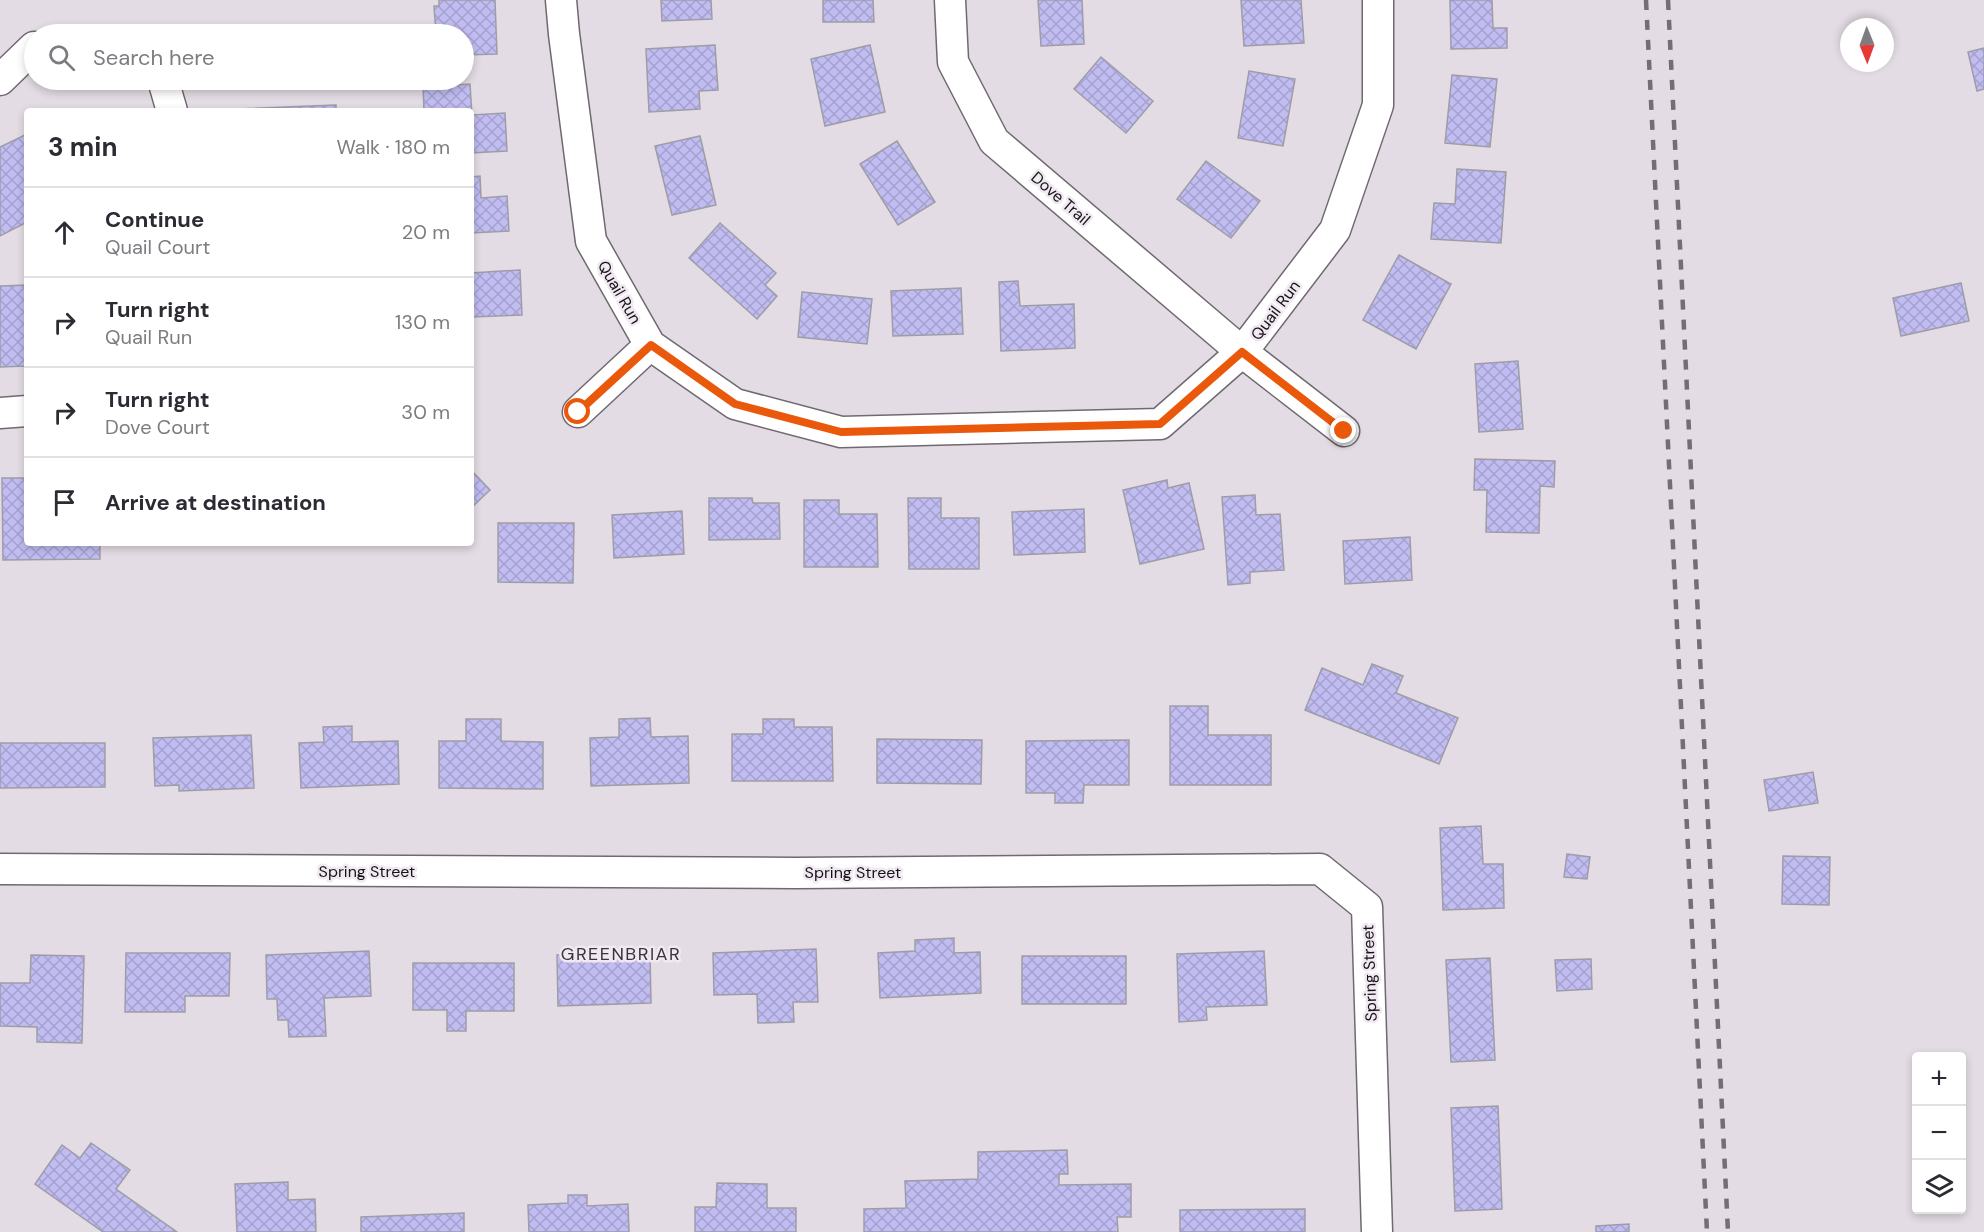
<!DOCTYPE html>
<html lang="en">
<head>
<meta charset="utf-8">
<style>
  :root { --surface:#fff; --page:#f7f7f7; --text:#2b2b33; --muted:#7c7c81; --line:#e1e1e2 }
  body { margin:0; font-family:"DM Sans",sans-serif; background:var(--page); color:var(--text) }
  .controls { position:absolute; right:18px; bottom:18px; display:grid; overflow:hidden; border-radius:6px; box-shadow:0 3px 9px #0003 }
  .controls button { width:54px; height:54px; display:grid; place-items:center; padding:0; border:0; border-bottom:2px solid var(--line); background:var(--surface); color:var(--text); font:30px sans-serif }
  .compass { position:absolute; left:1840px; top:18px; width:54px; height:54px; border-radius:50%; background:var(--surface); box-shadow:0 3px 9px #0003; rotate:179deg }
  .stop { position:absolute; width:18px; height:18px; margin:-14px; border:4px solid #ea580c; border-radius:50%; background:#fff }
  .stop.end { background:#ea580c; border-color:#fff; box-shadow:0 2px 6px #0008 }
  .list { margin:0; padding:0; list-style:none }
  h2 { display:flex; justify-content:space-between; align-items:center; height:78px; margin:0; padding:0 24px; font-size:26px }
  h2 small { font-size:20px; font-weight:400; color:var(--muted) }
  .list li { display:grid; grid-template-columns:39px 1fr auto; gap:18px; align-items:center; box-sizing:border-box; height:90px; padding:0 24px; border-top:2px solid var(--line) }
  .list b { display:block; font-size:22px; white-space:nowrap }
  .list p { margin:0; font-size:20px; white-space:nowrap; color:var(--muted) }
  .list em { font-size:20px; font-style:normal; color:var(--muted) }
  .icon { flex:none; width:33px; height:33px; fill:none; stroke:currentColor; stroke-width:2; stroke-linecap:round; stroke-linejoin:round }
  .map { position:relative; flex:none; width:1984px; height:1232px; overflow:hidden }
  .search { position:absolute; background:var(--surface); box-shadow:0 3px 9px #0003; left:24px; top:24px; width:450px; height:66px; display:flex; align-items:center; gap:15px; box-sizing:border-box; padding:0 21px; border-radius:33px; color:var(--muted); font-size:22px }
  .panel { position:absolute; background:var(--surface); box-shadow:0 3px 9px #0003; left:24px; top:108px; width:450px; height:438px; border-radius:6px }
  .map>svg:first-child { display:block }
  .building { fill:url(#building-cross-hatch); stroke:#9e9da7; stroke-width:1.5 }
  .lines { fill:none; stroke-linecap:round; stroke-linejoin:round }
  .street-casing { stroke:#706970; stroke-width:33 }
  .street { stroke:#fff; stroke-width:30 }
  .rail { stroke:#736e73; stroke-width:4.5; stroke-dasharray:10 10; stroke-linecap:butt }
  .route { stroke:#ea580c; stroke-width:8 }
  .labels { text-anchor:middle; stroke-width:5; stroke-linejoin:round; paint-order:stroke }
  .street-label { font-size:16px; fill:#161316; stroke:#f1e9f2 }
  .neighbourhood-label { font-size:18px; letter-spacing:1.5px; fill:#3b353b; stroke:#f1e9f2 }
</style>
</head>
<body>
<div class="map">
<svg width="1984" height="1232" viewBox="0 0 1984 1232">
  <defs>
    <pattern id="building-cross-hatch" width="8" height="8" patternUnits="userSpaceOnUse" patternTransform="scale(1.5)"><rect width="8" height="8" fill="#c1bcf1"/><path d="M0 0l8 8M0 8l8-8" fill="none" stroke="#a5a1ce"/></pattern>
  </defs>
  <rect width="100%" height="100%" fill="#e4dce4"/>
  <g class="building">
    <polygon points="439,0 495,0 497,54 464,55 464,34 436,34 434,6 439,6"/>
    <polygon points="661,0 711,0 712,19 662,21"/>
    <polygon points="823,0 873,0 874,22 823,22"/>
    <polygon points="1038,0 1082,0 1084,44 1041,46"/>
    <polygon points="1241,0 1301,0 1304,43 1244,46"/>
    <polygon points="1450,0 1492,0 1493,28 1507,28 1507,48 1451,49"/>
    <polygon points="715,45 718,90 699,91 700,109 649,112 646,49"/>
    <polygon points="870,45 885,112 825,126 811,59"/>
    <polygon points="1984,48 1984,89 1977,91 1968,52"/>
    <polygon points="1101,57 1153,101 1126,133 1074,89"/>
    <polygon points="1249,71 1295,79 1283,146 1238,138"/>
    <polygon points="1452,75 1497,79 1490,147 1445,143"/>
    <polygon points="470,84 472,115 505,113 507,151 471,153 471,111 424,111 423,87"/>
    <polygon points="336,105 336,111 210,111 210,110"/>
    <polygon points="27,134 27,222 0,236 0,147"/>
    <polygon points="700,136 716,205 672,215 655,146"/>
    <polygon points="897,141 935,202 898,225 860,164"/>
    <polygon points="1206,161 1260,201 1231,238 1177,199"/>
    <polygon points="1457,169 1506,172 1501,243 1431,239 1434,203 1455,204"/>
    <polygon points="480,176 481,198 507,196 509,231 471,233 471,177"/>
    <polygon points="720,223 776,273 765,285 777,296 757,319 689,258"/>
    <polygon points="1399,255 1451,284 1416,349 1363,320"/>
    <polygon points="520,270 522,315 471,317 471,273"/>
    <polygon points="1018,281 1020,306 1074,304 1075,348 1001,351 999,282"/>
    <polygon points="1961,283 1969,321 1901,336 1893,298"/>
    <polygon points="27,285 27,366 0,367 0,286"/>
    <polygon points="961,288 963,334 893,336 891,291"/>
    <polygon points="802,292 872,299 867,344 798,337"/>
    <polygon points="1518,361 1523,429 1479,432 1475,364"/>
    <polygon points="1475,459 1555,461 1554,487 1540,486 1539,533 1486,532 1487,490 1474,490"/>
    <polygon points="471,470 490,490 471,508"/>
    <polygon points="2,478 27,478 27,543 100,543 100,559 3,560"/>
    <polygon points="1167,480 1168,488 1189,483 1204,549 1140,564 1123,490"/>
    <polygon points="1255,495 1256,515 1280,514 1284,570 1250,572 1250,583 1228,585 1222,497"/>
    <polygon points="709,498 752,498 753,503 779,503 780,539 709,540"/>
    <polygon points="908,498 941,498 941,518 979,518 979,569 909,569"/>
    <polygon points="804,500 839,500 839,514 877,514 878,567 804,567"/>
    <polygon points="1084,509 1085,552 1014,555 1012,512"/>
    <polygon points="682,511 684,554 614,558 612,515"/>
    <polygon points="498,523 574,523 573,583 498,582"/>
    <polygon points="1410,537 1412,580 1345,584 1343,541"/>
    <polygon points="1372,664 1403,676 1396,693 1458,718 1439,764 1305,710 1322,668 1363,685"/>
    <polygon points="1170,706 1208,706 1208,735 1271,735 1271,785 1170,785"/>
    <polygon points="650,718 651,737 688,736 689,783 591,786 590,738 619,737 619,719"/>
    <polygon points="466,719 501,719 501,741 543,742 543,789 439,788 439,741 466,741"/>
    <polygon points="763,719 794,719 794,727 832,727 833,781 732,781 732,734 763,734"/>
    <polygon points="352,726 352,742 398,741 399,784 301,788 299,743 324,742 323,727"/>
    <polygon points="251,735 254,788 179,791 179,785 155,786 153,738"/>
    <polygon points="877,739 982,740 981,784 877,783"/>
    <polygon points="1129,740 1129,785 1084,785 1083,803 1055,803 1055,793 1026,793 1026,741"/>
    <polygon points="0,743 105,743 105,787 0,788"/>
    <polygon points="1813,772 1818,803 1769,811 1764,780"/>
    <polygon points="1481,826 1483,864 1503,864 1504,908 1443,910 1440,828"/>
    <polygon points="1567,854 1590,857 1587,879 1564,877"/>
    <polygon points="1783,856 1830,857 1829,905 1782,904"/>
    <polygon points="954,938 954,953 980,952 981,993 880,998 878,953 915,951 915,940"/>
    <polygon points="816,949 818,1002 793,1002 794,1022 758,1023 757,994 714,995 713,953"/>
    <polygon points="369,951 371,996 324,998 326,1036 289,1037 288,1020 278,1020 277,999 267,999 266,955"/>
    <polygon points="1264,951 1267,1005 1206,1007 1207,1020 1179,1022 1177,954"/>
    <polygon points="650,952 651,1003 558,1006 557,955"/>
    <polygon points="126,953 230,953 229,996 185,996 185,1012 125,1012"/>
    <polygon points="31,955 84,956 82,1043 37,1042 37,1027 0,1026 0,983 30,983"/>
    <rect x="1022" y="956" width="104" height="48"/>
    <polygon points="1490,958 1495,1060 1451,1062 1446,960"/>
    <polygon points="1591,959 1592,989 1557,991 1555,960"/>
    <polygon points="413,963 514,963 514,1011 466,1011 466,1031 447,1031 447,1010 413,1010"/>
    <polygon points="1498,1106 1502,1209 1455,1211 1451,1108"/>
    <polygon points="91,1143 130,1170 116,1189 177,1232 103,1232 35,1184 62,1145 80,1158"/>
    <polygon points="1067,1150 1068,1174 1059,1174 1059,1185 1131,1184 1131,1217 1117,1217 1118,1232 864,1232 864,1209 906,1208 905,1181 978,1179 978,1152"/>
    <polygon points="288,1182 288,1200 315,1199 316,1232 237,1232 235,1184"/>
    <polygon points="717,1183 767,1184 767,1208 796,1208 796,1232 695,1232 695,1207 716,1207"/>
    <polygon points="568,1195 587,1195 587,1206 628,1204 629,1232 529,1232 528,1205 568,1203"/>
    <polygon points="1305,1209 1305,1232 1180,1232 1180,1210"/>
    <polygon points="464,1213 464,1232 361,1232 361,1217"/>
    <polygon points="1629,1224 1629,1232 1596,1232 1596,1226"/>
  </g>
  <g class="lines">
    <g class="street-casing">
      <g id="street">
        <polyline points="561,0 564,34 591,241 650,345 735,404 841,432 1160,424 1242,352 1335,230 1378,105 1378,0"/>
        <polyline points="950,0 953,62 994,141 1242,352 1344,431"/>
        <polyline points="0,80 34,47"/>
        <polyline points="163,80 172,111"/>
        <polyline points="578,412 650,345"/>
        <polyline points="0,413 27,411"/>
        <polyline points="0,869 796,873 1320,869 1367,907 1377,1232"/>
      </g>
    </g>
    <use href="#street" class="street"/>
    <g class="rail">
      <polyline points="1646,0 1707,1232"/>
      <polyline points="1668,0 1728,1232"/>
    </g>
  </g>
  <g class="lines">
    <polyline class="route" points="578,412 651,345 735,404 841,432 1160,424 1242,352 1344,431"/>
  </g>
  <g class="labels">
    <g class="street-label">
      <text transform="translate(1061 198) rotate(41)" y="6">Dove Trail</text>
      <text transform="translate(620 292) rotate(60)" y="6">Quail Run</text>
      <text transform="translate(1275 310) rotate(-53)" y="6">Quail Run</text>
      <text x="367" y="877">Spring Street</text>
      <text x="853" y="878">Spring Street</text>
      <text transform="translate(1369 973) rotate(-92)" y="6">Spring Street</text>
    </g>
    <g class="neighbourhood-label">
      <text x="621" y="960">GREENBRIAR</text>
    </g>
  </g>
</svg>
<div class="controls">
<button>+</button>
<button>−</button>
<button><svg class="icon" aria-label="layers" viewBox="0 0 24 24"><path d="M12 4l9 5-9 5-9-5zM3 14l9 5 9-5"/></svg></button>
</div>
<svg class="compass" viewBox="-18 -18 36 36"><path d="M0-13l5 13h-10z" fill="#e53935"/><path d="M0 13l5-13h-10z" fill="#7c7c81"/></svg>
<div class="stop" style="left:578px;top:412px"></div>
<div class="stop end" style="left:1344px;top:431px"></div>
<div class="search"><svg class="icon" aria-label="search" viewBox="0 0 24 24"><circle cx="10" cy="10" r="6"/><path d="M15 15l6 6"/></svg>Search here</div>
<section class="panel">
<h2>3 min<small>Walk · 180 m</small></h2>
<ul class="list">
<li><svg class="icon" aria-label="ahead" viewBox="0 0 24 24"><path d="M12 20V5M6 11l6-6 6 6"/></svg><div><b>Continue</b><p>Quail Court</p></div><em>20 m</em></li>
<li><svg class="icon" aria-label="right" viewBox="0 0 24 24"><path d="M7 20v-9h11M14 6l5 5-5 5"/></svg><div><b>Turn right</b><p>Quail Run</p></div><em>130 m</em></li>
<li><svg class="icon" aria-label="right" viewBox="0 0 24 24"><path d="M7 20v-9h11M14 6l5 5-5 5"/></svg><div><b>Turn right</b><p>Dove Court</p></div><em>30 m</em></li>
<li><svg class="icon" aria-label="arrive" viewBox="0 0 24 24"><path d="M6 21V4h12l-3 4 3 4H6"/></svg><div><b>Arrive at destination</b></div></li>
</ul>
</section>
</div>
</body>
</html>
